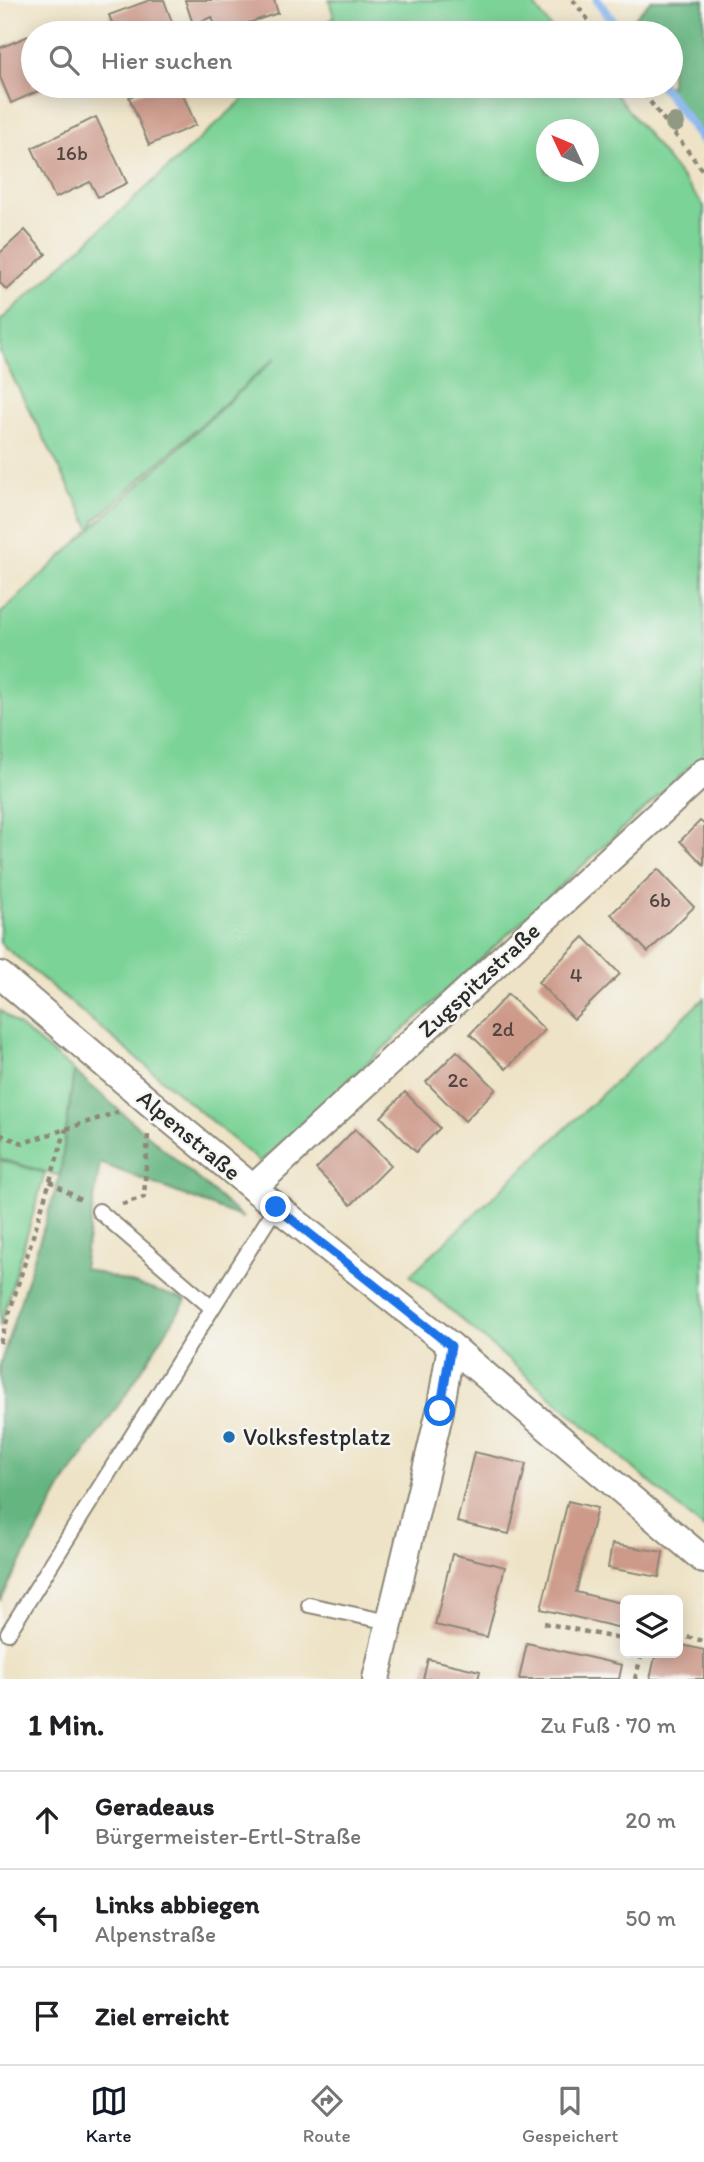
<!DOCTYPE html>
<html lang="de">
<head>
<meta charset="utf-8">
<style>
  :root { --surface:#fff; --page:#f2f2f2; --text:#202124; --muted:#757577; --line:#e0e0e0; --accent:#111827 }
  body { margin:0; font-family:Itim,sans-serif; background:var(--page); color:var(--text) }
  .controls { position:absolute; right:21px; bottom:21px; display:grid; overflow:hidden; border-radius:10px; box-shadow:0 4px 18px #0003 }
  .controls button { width:63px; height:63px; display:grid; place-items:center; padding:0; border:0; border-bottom:2px solid var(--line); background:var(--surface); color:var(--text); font:35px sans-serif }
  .compass { position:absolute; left:536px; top:119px; width:63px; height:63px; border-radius:50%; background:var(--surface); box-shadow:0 4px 18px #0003; rotate:314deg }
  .stop { position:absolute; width:21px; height:21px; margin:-16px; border:5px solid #1a73e8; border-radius:50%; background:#fff }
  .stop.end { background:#1a73e8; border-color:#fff; box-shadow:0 2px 7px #0008 }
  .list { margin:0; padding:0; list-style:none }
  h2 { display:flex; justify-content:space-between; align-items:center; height:91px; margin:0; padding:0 28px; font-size:30px }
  h2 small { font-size:23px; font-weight:400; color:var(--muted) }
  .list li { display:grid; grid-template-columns:46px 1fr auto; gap:21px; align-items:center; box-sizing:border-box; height:98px; padding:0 28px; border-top:2px solid var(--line) }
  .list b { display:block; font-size:26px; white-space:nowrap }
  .list p { margin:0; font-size:23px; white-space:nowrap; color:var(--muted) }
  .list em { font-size:23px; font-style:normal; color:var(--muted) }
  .icon { flex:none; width:38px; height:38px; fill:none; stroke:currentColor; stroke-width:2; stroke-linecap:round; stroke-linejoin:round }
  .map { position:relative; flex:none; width:704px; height:1679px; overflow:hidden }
  .search { position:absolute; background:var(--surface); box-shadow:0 4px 18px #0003; left:21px; right:21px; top:21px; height:77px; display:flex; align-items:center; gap:18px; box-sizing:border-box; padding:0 24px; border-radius:38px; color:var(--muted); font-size:26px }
  .sheet { height:385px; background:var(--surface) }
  nav { display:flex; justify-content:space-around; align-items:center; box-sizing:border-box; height:98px; border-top:2px solid var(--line); background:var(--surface); font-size:19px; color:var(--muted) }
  nav a { display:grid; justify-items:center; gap:4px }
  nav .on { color:var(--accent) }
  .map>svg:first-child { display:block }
  .green { fill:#7cd397; stroke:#547f61; stroke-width:2; fill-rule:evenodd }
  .forest { fill:#65b580; stroke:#487056; stroke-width:2 }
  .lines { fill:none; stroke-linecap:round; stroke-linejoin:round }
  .stream { stroke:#84b4ef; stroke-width:9 }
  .building { fill:#cd9a8a }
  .service-casing { stroke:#8c8778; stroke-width:18 }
  .minor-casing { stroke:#8c8778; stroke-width:30 }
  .path { stroke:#8c8778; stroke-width:4.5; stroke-dasharray:5 5; stroke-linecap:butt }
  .service { stroke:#fff; stroke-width:14 }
  .minor { stroke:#fff; stroke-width:26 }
  .tree { fill:#909982 }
  .route { stroke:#1a73e8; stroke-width:9 }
  .poi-dot { fill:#1f6fb2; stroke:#f6f6f2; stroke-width:2.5 }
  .labels { text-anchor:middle; stroke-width:5; stroke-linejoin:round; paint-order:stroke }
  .number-label { font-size:21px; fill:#544743 }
  .street-label { font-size:24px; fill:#2b2b2b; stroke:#f6f6f2 }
  .poi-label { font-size:24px; fill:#2b2b2b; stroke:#f6f6f2; text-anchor:start }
</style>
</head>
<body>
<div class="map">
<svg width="704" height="1679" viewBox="0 0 704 1679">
  <rect width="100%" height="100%" fill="#f6f6f2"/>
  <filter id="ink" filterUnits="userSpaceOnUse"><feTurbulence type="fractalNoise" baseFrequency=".0143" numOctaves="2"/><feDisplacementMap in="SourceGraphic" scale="14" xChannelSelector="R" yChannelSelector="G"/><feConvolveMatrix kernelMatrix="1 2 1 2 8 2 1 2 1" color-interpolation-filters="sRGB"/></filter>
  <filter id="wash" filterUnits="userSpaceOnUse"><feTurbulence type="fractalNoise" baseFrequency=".00686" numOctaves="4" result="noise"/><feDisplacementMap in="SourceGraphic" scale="28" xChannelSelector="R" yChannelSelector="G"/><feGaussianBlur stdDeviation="1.57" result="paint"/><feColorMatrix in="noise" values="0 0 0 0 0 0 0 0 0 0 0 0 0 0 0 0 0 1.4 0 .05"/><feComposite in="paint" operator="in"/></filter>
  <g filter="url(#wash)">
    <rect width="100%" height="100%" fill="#eee3c6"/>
    <g class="green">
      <polygon points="329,0 530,0 555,33 316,33 334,17"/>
      <path d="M 258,86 L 609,86 L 704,206 L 704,754 L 260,1162 L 0,943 L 0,614 L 91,529 L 0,353 L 0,321 ZM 546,130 L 588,130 L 588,172 L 546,172 ZM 275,358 L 275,359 L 92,528 L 95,520 Z"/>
      <polygon points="704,998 704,1529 410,1275"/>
      <polygon points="0,1010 74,1071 60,1176 0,1159"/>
      <polygon points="0,1160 45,1173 0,1327"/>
    </g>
    <g class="forest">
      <polygon points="651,0 704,0 704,136 666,86 671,86 671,33 627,33 624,29"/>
      <polygon points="74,1071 243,1218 100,1163 83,1268 186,1300 127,1393 65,1481 0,1601 0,1365 60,1176"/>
    </g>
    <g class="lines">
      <g class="stream">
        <polyline points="597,0 622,33"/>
        <polyline points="662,86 704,142"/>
      </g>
    </g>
    <g id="blocks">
      <g class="building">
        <polygon points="150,0 164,0 176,33 116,33 109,15"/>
        <polygon points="185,0 274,0 278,13 218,33 212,17 193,24"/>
        <polygon points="33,34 33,86 50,86 11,103 0,77 0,48"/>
        <polygon points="157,86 179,86 196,125 149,145 129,97"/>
        <polygon points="96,117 127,183 98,197 90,182 55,198 32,148"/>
        <polygon points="25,230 46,254 7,290 0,283 0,253"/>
        <polygon points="700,821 704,824 704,865 680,841"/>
        <polygon points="658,869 694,907 648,952 611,914"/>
        <polygon points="584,937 620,974 574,1019 538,982"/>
        <polygon points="508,994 545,1030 506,1069 470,1034"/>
        <polygon points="457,1051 496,1089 465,1121 426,1082"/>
        <polygon points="405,1092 440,1128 416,1152 381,1117"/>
        <polygon points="355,1129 391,1165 351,1205 316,1169"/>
        <polygon points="474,1452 526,1464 509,1534 457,1522"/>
        <polygon points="568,1501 597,1508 576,1592 625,1604 625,1629 541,1609"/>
        <polygon points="612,1544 663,1552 659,1577 608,1568"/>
        <polygon points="452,1554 505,1567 487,1637 435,1625"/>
        <polygon points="527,1643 622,1665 619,1679 519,1679"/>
        <polygon points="678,1644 704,1650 704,1679 650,1679 656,1653 678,1653"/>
        <polygon points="428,1659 480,1671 478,1679 423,1679"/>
      </g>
    </g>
  </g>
  <g filter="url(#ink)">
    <use href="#blocks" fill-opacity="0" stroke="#8c8778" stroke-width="2"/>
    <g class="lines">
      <g class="service-casing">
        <g id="service">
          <polyline points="99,1211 212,1308"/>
          <polyline points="309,1605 389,1622"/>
          <polyline points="8,1633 276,1207"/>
        </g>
      </g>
      <g class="minor-casing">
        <g id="minor">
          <polyline points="0,975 149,1102 253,1188 451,1346 704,1560"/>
          <polyline points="253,1188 704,772"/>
          <polyline points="376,1679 440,1411 451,1346"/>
        </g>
      </g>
      <g class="path">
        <polyline points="573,0 598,33"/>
        <polyline points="638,86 704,172"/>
        <polyline points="0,1135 23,1143 118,1112"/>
        <polyline points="50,1181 82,1201"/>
        <polyline points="122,1204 144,1197 148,1134"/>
        <polyline points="0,1343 66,1129"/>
        <polyline points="544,1623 625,1640"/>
        <polyline points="678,1635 704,1641"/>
        <polyline points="635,1679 642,1653"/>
      </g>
      <use href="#service" class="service"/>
      <use href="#minor" class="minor"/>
    </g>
    <circle class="tree" cx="675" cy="123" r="10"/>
  </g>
  <g class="lines" filter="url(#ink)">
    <polyline class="route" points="276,1207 451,1346 440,1411"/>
  </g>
  <circle class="poi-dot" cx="229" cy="1437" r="7"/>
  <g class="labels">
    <g class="number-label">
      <text x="72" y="160">16b</text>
      <text x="660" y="907">6b</text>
      <text x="576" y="982">4</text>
      <text x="503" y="1036">2d</text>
      <text x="458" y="1087">2c</text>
    </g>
    <g class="street-label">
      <text transform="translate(479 980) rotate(-43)" y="8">Zugspitzstraße</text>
      <text transform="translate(189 1135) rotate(40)" y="8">Alpenstraße</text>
    </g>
    <g class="poi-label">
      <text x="243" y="1445">Volksfestplatz</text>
    </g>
  </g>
</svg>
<div class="controls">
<button><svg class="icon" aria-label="layers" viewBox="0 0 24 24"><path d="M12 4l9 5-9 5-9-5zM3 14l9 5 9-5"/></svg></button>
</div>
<svg class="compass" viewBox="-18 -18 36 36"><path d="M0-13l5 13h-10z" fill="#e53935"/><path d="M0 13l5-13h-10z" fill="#757577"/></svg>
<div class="stop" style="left:440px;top:1411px"></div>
<div class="stop end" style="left:276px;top:1207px"></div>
<div class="search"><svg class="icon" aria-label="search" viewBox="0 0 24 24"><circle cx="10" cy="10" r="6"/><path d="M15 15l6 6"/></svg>Hier suchen</div>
</div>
<section class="sheet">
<h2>1 Min.<small>Zu Fuß · 70 m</small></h2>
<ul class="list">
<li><svg class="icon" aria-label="ahead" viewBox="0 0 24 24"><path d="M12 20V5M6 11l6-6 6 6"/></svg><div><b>Geradeaus</b><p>Bürgermeister-Ertl-Straße</p></div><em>20 m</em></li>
<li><svg class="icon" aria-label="left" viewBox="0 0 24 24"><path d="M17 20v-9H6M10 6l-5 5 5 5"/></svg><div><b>Links abbiegen</b><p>Alpenstraße</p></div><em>50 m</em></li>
<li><svg class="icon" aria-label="arrive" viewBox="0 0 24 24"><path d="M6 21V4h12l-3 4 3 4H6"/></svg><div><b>Ziel erreicht</b></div></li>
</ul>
</section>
<nav>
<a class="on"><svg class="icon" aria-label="map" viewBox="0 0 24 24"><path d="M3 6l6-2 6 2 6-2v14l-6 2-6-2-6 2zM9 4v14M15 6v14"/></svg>Karte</a>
<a><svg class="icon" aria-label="directions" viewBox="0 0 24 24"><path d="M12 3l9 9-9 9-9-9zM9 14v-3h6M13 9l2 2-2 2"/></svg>Route</a>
<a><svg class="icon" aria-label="saved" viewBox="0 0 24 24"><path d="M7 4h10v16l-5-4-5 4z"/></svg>Gespeichert</a>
</nav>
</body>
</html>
